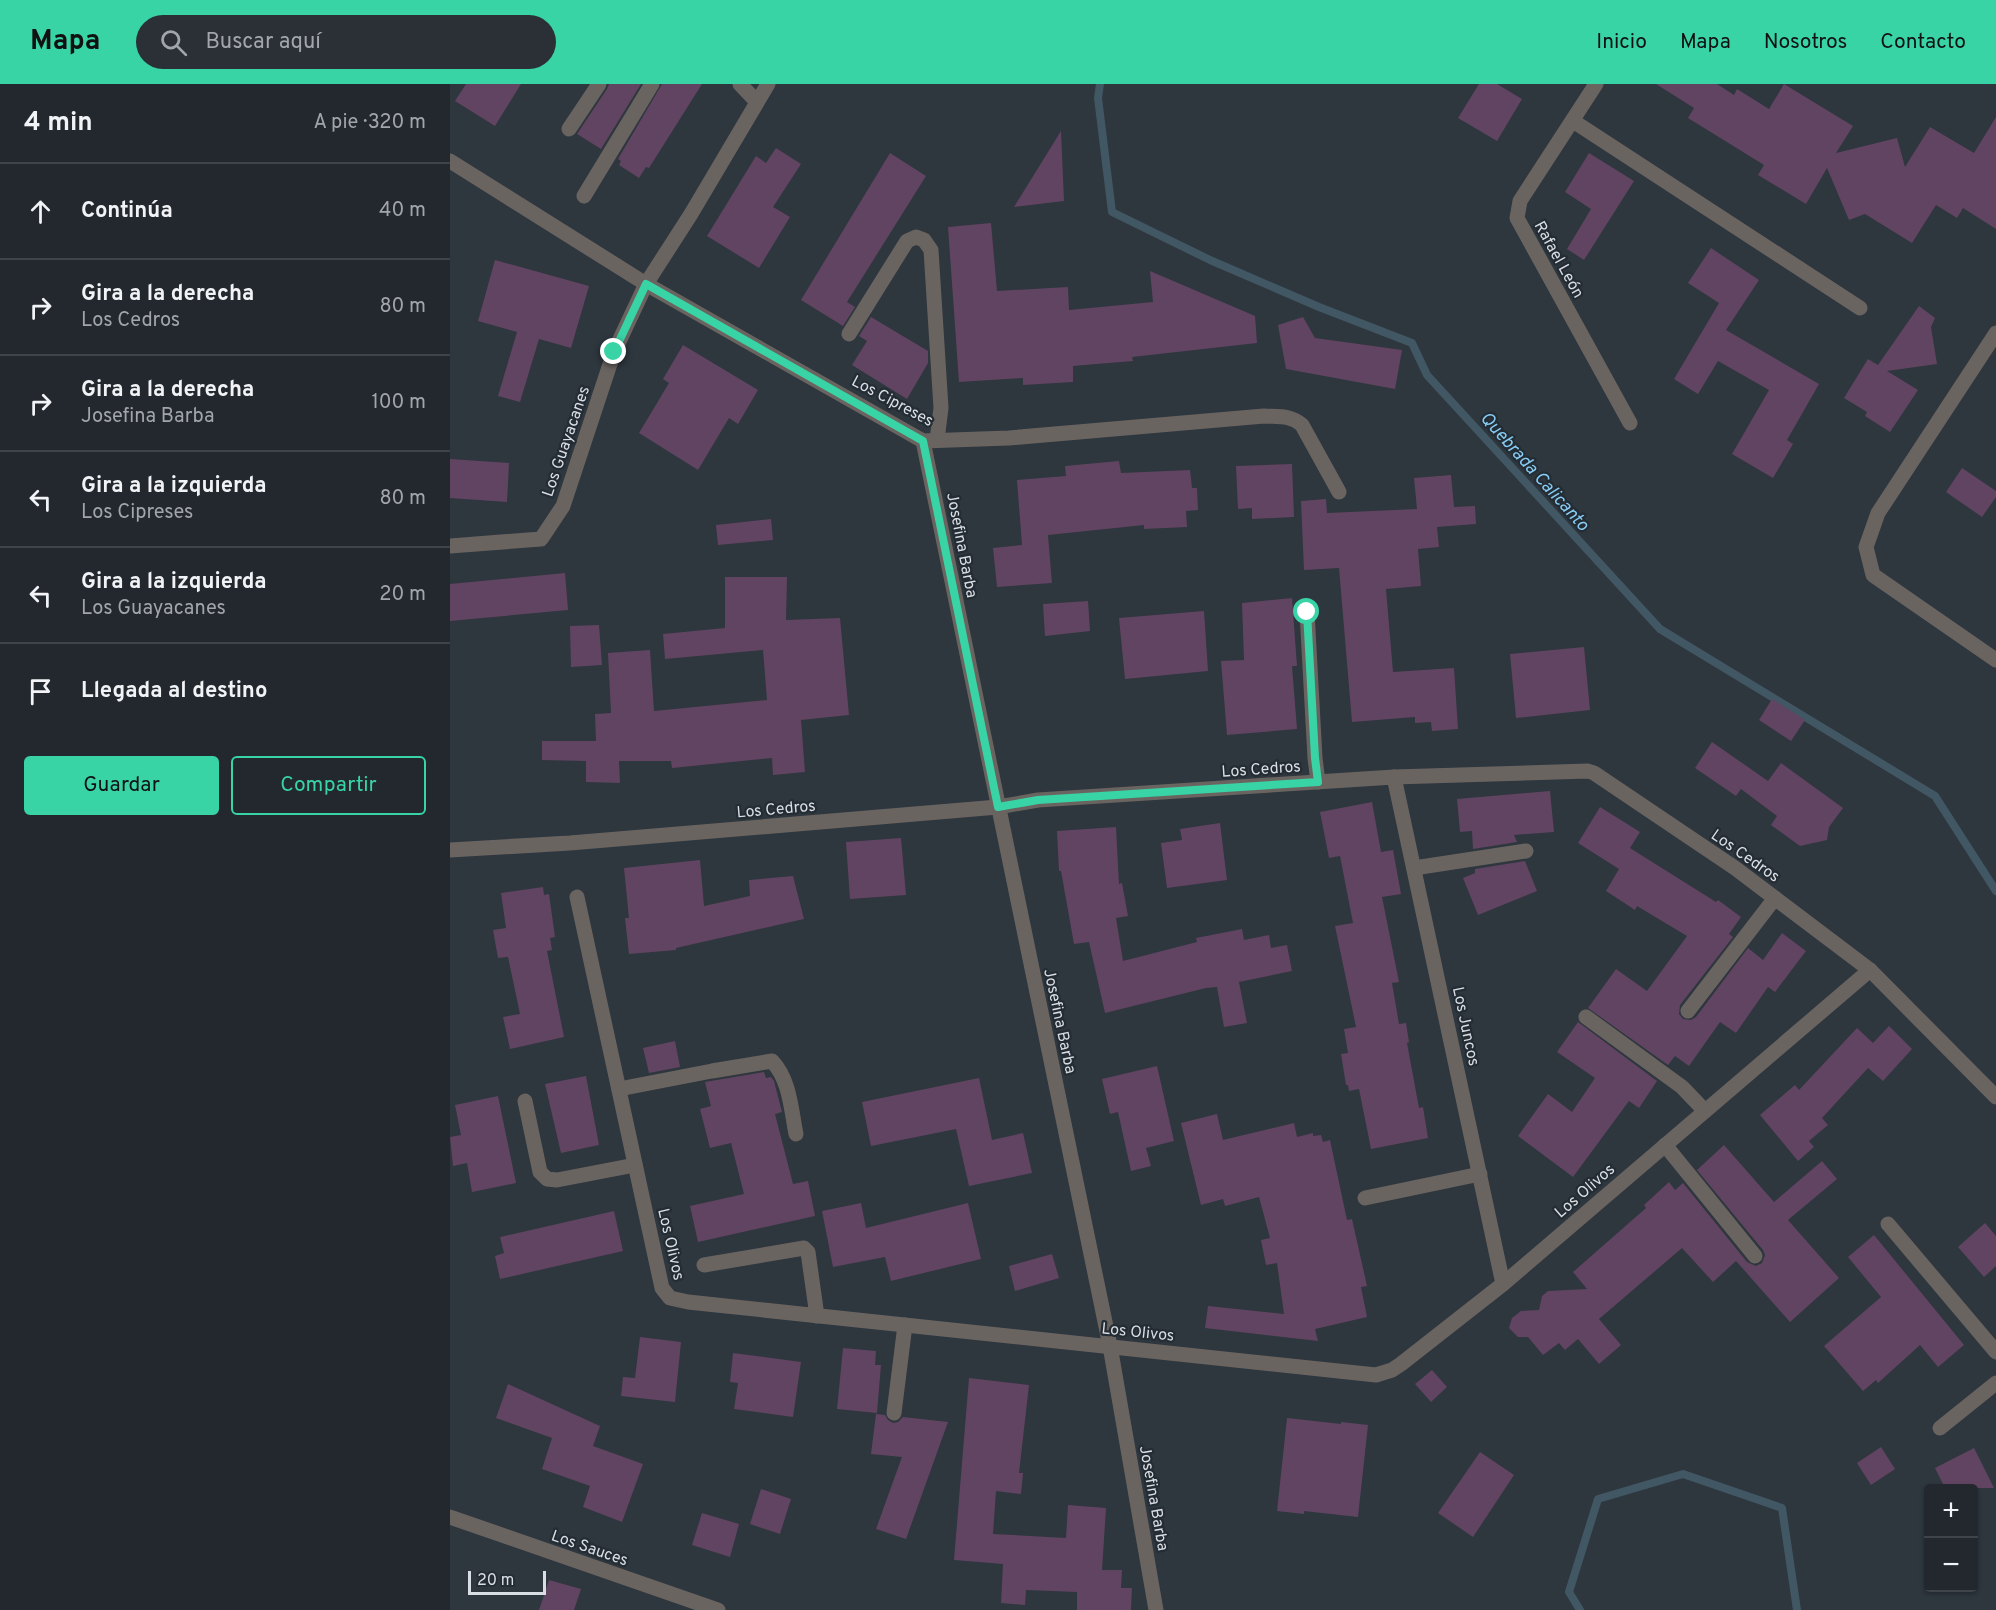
<!DOCTYPE html>
<html lang="es">
<head>
<meta charset="utf-8">
<style>
  :root { --surface:#22282e; --page:#2a3036; --text:#f1f3f6; --muted:#a2a6aa; --line:#3f444a; --accent:#38d4a6 }
  body { margin:0; font-family:Overpass,sans-serif; background:var(--page); color:var(--text) }
  .controls { position:absolute; right:18px; bottom:18px; display:grid; overflow:hidden; border-radius:6px; box-shadow:0 2px 4px #0004 }
  .controls button { width:54px; height:54px; display:grid; place-items:center; padding:0; border:0; border-bottom:2px solid var(--line); background:var(--surface); color:var(--text); font:30px sans-serif }
  .scale { position:absolute; left:18px; bottom:15px; width:78px; box-sizing:border-box; padding-left:6px; border:3px solid #d9dee4; border-top:0; font-size:16px; line-height:21px; white-space:nowrap; color:#d9dee4; -webkit-text-stroke:4px #242c34; paint-order:stroke }
  .stop { position:absolute; width:18px; height:18px; margin:-14px; border:4px solid #38d4a6; border-radius:50%; background:#fff }
  .stop.end { background:#38d4a6; border-color:#fff; box-shadow:0 2px 6px #0008 }
  .list { margin:0; padding:0; list-style:none }
  h2 { display:flex; justify-content:space-between; align-items:center; height:78px; margin:0; padding:0 24px; font-size:26px }
  h2 small { font-size:20px; font-weight:400; color:var(--muted) }
  .list li { display:grid; grid-template-columns:39px 1fr auto; gap:18px; align-items:center; box-sizing:border-box; height:96px; padding:0 24px; border-top:2px solid var(--line) }
  .list b { display:block; font-size:22px; white-space:nowrap }
  .list p { margin:0; font-size:20px; white-space:nowrap; color:var(--muted) }
  .list em { font-size:20px; font-style:normal; color:var(--muted) }
  .actions { display:flex; gap:12px; padding:18px 24px }
  .actions a { flex:1; padding:14px 0; border:2px solid var(--accent); border-radius:6px; text-align:center; font-size:21px; color:var(--accent) }
  .actions .main { background:var(--accent); color:#111 }
  .icon { flex:none; width:33px; height:33px; fill:none; stroke:currentColor; stroke-width:2; stroke-linecap:round; stroke-linejoin:round }
  .map { position:relative; flex:none; width:1546px; height:1526px; overflow:hidden }
  header { display:flex; align-items:center; gap:36px; box-sizing:border-box; height:84px; padding:0 30px; background:var(--accent); color:#111 }
  header strong { font-size:28px }
  nav { display:flex; gap:33px; margin-inline-start:auto; font-size:21px }
  .search { width:420px; height:54px; background:var(--page); display:flex; align-items:center; gap:15px; box-sizing:border-box; padding:0 21px; border-radius:33px; color:var(--muted); font-size:22px }
  main { display:flex }
  aside { flex:1; background:var(--surface) }
  .map>svg:first-child { display:block }
  .lines { fill:none; stroke-linecap:round; stroke-linejoin:round }
  .stream { stroke:#415764; stroke-width:8 }
  .building { fill:#614462 }
  .service { stroke:#6a6461; stroke-width:15 }
  .minor { stroke:#6a6461; stroke-width:15 }
  .tertiary { stroke:#6a6461; stroke-width:15 }
  .route { stroke:#38d4a6; stroke-width:8 }
  .labels { text-anchor:middle; stroke-width:4.5; stroke-linejoin:round; paint-order:stroke }
  .street-label { font-size:16px; fill:#d9dee4; stroke:#242c34 }
  .water-label { font-size:18px; font-style:italic; fill:#87ccf4; stroke:#242c34 }
</style>
</head>
<body>
<header>
<strong>Mapa</strong>
<div class="search"><svg class="icon" aria-label="search" viewBox="0 0 24 24"><circle cx="10" cy="10" r="6"/><path d="M15 15l6 6"/></svg>Buscar aquí</div>
<nav><a>Inicio</a><a>Mapa</a><a>Nosotros</a><a>Contacto</a></nav>
</header>
<main>
<aside>
<h2>4 min<small>A pie · 320 m</small></h2>
<ul class="list">
<li><svg class="icon" aria-label="ahead" viewBox="0 0 24 24"><path d="M12 20V5M6 11l6-6 6 6"/></svg><div><b>Continúa</b></div><em>40 m</em></li>
<li><svg class="icon" aria-label="right" viewBox="0 0 24 24"><path d="M7 20v-9h11M14 6l5 5-5 5"/></svg><div><b>Gira a la derecha</b><p>Los Cedros</p></div><em>80 m</em></li>
<li><svg class="icon" aria-label="right" viewBox="0 0 24 24"><path d="M7 20v-9h11M14 6l5 5-5 5"/></svg><div><b>Gira a la derecha</b><p>Josefina Barba</p></div><em>100 m</em></li>
<li><svg class="icon" aria-label="left" viewBox="0 0 24 24"><path d="M17 20v-9H6M10 6l-5 5 5 5"/></svg><div><b>Gira a la izquierda</b><p>Los Cipreses</p></div><em>80 m</em></li>
<li><svg class="icon" aria-label="left" viewBox="0 0 24 24"><path d="M17 20v-9H6M10 6l-5 5 5 5"/></svg><div><b>Gira a la izquierda</b><p>Los Guayacanes</p></div><em>20 m</em></li>
<li><svg class="icon" aria-label="arrive" viewBox="0 0 24 24"><path d="M6 21V4h12l-3 4 3 4H6"/></svg><div><b>Llegada al destino</b></div></li>
</ul>
<div class="actions"><a class="main">Guardar</a><a>Compartir</a></div>
</aside>
<div class="map">
<svg width="1546" height="1526" viewBox="0 0 1546 1526">
  <rect width="100%" height="100%" fill="#2e363e"/>
  <g class="lines">
    <g class="stream">
      <polyline points="650,0 648,14 662,128 760,176 869,223 962,259 977,291 1210,545 1485,712 1546,807"/>
      <polyline points="1130,1526 1119,1508 1148,1415 1233,1390 1332,1424 1347,1526"/>
    </g>
  </g>
  <g class="building">
    <polygon points="16,0 71,0 45,42 5,17"/>
    <polygon points="159,0 191,0 151,65 127,50 157,5"/>
    <polygon points="212,0 252,0 199,84 196,83 189,94 169,81 171,77 168,75"/>
    <polygon points="1029,0 1047,0 1072,15 1047,57 1008,34"/>
    <polygon points="1206,0 1267,0 1284,11 1287,5 1319,25 1334,0 1403,42 1386,69 1447,54 1455,83 1480,43 1524,69 1546,33 1546,145 1513,124 1507,134 1486,121 1462,159 1415,130 1399,136 1377,84 1356,120 1308,91 1314,81 1238,34 1244,24"/>
    <polygon points="611,47 614,117 564,123"/>
    <polygon points="326,64 351,80 323,123 340,133 309,184 257,152 306,72 316,79"/>
    <polygon points="440,69 476,92 397,218 405,223 393,242 351,216"/>
    <polygon points="1139,69 1184,97 1134,176 1117,165 1141,125 1115,108"/>
    <polygon points="541,139 547,207 618,203 619,226 703,218 700,187 805,232 807,259 682,273 683,277 623,282 623,298 573,301 573,294 509,298 498,143"/>
    <polygon points="1261,164 1309,196 1276,246 1369,300 1337,356 1343,360 1323,394 1282,370 1319,306 1268,277 1248,310 1224,295 1269,219 1238,199"/>
    <polygon points="45,176 139,202 121,264 89,255 70,318 48,312 67,248 28,237"/>
    <polygon points="1469,222 1485,234 1481,243 1487,280 1437,287 1468,306 1440,348 1415,332 1417,328 1394,314 1418,275 1428,281"/>
    <polygon points="421,233 478,267 478,279 457,315 402,281 417,257 409,252"/>
    <polygon points="853,233 865,254 952,266 945,305 836,285 828,241"/>
    <polygon points="233,261 308,306 288,340 279,334 248,386 189,349 219,299 213,295"/>
    <polygon points="0,375 59,379 57,418 0,414"/>
    <polygon points="669,377 671,389 740,386 742,404 747,404 748,426 736,427 737,443 694,445 694,441 598,451 602,499 547,503 543,464 572,461 567,396 616,392 615,382"/>
    <polygon points="842,380 844,433 802,435 802,424 788,425 786,382"/>
    <polygon points="1512,384 1546,407 1546,413 1532,433 1496,408"/>
    <polygon points="1001,391 1004,423 1025,422 1026,440 987,443 989,463 968,465 971,502 936,505 943,588 1004,584 1008,645 982,647 981,638 965,639 965,633 902,638 889,484 854,486 851,417 876,415 877,429 967,425 964,394"/>
    <polygon points="321,435 323,456 268,461 266,441"/>
    <polygon points="115,489 118,526 0,537 0,500"/>
    <polygon points="275,493 337,493 336,536 390,534 399,631 351,636 355,688 323,691 322,674 222,684 221,677 169,677 170,699 136,698 136,677 92,676 92,657 146,657 145,630 161,629 158,569 200,566 204,627 317,616 313,566 215,575 213,550 275,544"/>
    <polygon points="842,514 847,582 842,582 847,645 777,651 771,577 794,576 792,519"/>
    <polygon points="638,517 640,547 595,552 593,520"/>
    <polygon points="754,527 758,587 675,595 669,534"/>
    <polygon points="149,541 152,581 121,583 120,542"/>
    <polygon points="1134,563 1140,626 1066,634 1060,570"/>
    <polygon points="1322,615 1355,636 1341,657 1309,636"/>
    <polygon points="1262,658 1318,697 1331,679 1393,724 1379,743 1377,756 1350,762 1321,741 1327,732 1291,705 1286,712 1245,684"/>
    <polygon points="1100,707 1104,748 1064,751 1067,758 1023,765 1022,747 1010,748 1007,715"/>
    <polygon points="922,718 931,768 943,766 951,810 932,813 949,898 942,899 949,940 956,939 959,958 957,959 969,1024 973,1023 978,1054 921,1065 909,1005 899,1007 898,1001 896,1001 891,970 898,969 894,945 906,943 885,842 903,839 890,772 879,774 870,728"/>
    <polygon points="1150,723 1190,748 1180,764 1266,818 1268,816 1291,833 1279,850 1283,853 1230,921 1229,930 1233,935 1241,936 1246,933 1298,864 1313,876 1332,849 1356,867 1325,908 1318,903 1286,949 1270,938 1239,982 1225,972 1218,981 1138,924 1166,885 1197,907 1237,852 1187,822 1185,826 1156,807 1169,785 1128,759"/>
    <polygon points="770,739 777,796 717,804 711,759 732,756 730,745"/>
    <polygon points="666,743 669,800 672,799 678,832 666,834 673,877 747,858 746,854 792,845 794,856 819,851 821,864 837,861 842,887 789,898 797,939 774,943 767,903 756,904 655,929 639,858 624,860 611,787 609,787 607,747"/>
    <polygon points="451,754 456,811 400,815 396,758"/>
    <polygon points="250,776 254,822 300,812 299,796 343,792 354,835 226,864 226,866 179,870 175,834 179,834 174,784"/>
    <polygon points="1075,777 1087,807 1028,831 1013,794 1025,789 1025,785"/>
    <polygon points="93,803 94,811 99,810 105,853 100,854 102,866 97,867 114,953 60,965 53,933 70,930 58,873 48,874 43,846 56,844 51,809"/>
    <polygon points="1128,938 1207,997 1189,1024 1179,1017 1123,1093 1068,1052 1098,1010 1122,1028 1145,994 1107,968"/>
    <polygon points="1439,942 1462,965 1433,997 1418,984 1372,1034 1378,1041 1359,1057 1364,1063 1348,1077 1310,1031 1345,1001 1349,1006 1407,944 1423,959"/>
    <polygon points="225,957 230,983 199,989 193,964"/>
    <polygon points="707,982 724,1057 696,1064 701,1082 681,1087 668,1028 660,1030 652,995"/>
    <polygon points="314,988 316,994 321,993 324,997 332,1028 325,1030 343,1100 358,1097 365,1132 248,1158 240,1122 294,1110 281,1059 260,1064 250,1025 261,1022 255,998"/>
    <polygon points="136,992 149,1061 111,1069 95,1000"/>
    <polygon points="529,994 542,1056 573,1049 582,1089 519,1102 506,1045 421,1062 412,1018"/>
    <polygon points="48,1012 66,1099 22,1108 17,1079 3,1082 0,1053 11,1051 5,1021"/>
    <polygon points="767,1030 773,1056 844,1039 847,1053 863,1049 863,1052 871,1051 873,1058 880,1056 897,1136 902,1135 917,1202 911,1203 917,1233 865,1245 868,1257 755,1244 758,1222 834,1230 827,1179 816,1181 811,1156 820,1154 809,1113 775,1122 773,1115 751,1121 731,1039"/>
    <polygon points="1274,1061 1324,1118 1372,1077 1387,1095 1338,1136 1389,1194 1340,1238 1286,1177 1263,1198 1232,1164 1149,1235 1171,1261 1149,1280 1128,1255 1115,1266 1109,1259 1093,1271 1078,1253 1068,1253 1059,1244 1062,1234 1071,1227 1089,1226 1092,1212 1098,1207 1137,1205 1123,1188 1196,1124 1194,1121 1219,1098 1225,1106 1233,1099 1297,1178 1306,1182 1312,1179 1315,1171 1313,1166 1247,1086"/>
    <polygon points="411,1119 416,1144 518,1119 531,1175 441,1197 435,1173 383,1183 372,1127"/>
    <polygon points="164,1127 173,1167 50,1195 45,1172 54,1169 50,1153"/>
    <polygon points="1535,1139 1546,1152 1546,1182 1534,1193 1508,1163"/>
    <polygon points="1424,1151 1514,1261 1488,1283 1470,1261 1428,1299 1426,1296 1413,1307 1374,1262 1431,1213 1398,1173"/>
    <polygon points="602,1170 609,1194 565,1207 559,1182"/>
    <polygon points="190,1253 231,1258 225,1318 171,1312 173,1293 185,1294"/>
    <polygon points="393,1264 426,1267 425,1281 431,1281 427,1329 387,1325"/>
    <polygon points="283,1269 351,1278 343,1333 284,1325 288,1299 280,1298"/>
    <polygon points="982,1286 997,1303 981,1318 965,1300"/>
    <polygon points="519,1294 579,1301 569,1389 573,1389 571,1410 546,1407 543,1450 616,1454 618,1421 656,1424 652,1486 672,1486 671,1504 682,1504 681,1526 627,1526 627,1508 576,1506 575,1521 551,1519 553,1480 504,1476"/>
    <polygon points="58,1300 150,1342 143,1362 193,1380 172,1438 133,1423 140,1402 92,1385 102,1354 46,1334"/>
    <polygon points="426,1330 435,1331 438,1336 443,1339 448,1338 453,1333 498,1338 456,1455 426,1445 452,1373 421,1370"/>
    <polygon points="837,1334 891,1340 891,1338 918,1341 908,1433 854,1427 854,1430 827,1427"/>
    <polygon points="1431,1363 1445,1385 1421,1401 1407,1379"/>
    <polygon points="1524,1364 1544,1404 1495,1404 1485,1384"/>
    <polygon points="1030,1368 1064,1391 1023,1453 988,1429"/>
    <polygon points="311,1405 341,1415 330,1450 300,1440"/>
    <polygon points="252,1429 289,1440 280,1473 242,1461"/>
    <polygon points="99,1496 131,1505 124,1526 89,1526"/>
  </g>
  <g class="lines">
    <polyline class="service" points="964,784 1076,767"/>
    <g class="minor">
      <polyline points="290,0 307,18"/>
      <polyline points="1146,0 1070,117 1067,134 1180,339"/>
      <polyline points="1123,37 1410,224"/>
      <polyline points="119,45 149,0"/>
      <polyline points="134,112 202,0"/>
      <polyline points="1546,249 1428,429 1416,463 1423,491 1546,576"/>
      <polyline points="399,250 457,157 466,153 474,156 481,166 491,324 487,356"/>
      <path d="M 473,357 L 559,354 L 814,332 C 828,333 841,331 852,341 L 889,408"/>
      <polyline points="0,462 91,455 113,422 164,268 196,200 241,130 318,0"/>
      <polyline points="857,528 865,674 868,698"/>
      <polyline points="944,693 1053,1200"/>
      <polyline points="0,766 120,759 548,723 588,716 944,693 1138,687 1144,689 1285,784 1420,886 1546,1013"/>
      <polyline points="127,813 212,1204 220,1214 238,1218 926,1291 942,1286 951,1280 1053,1200 1420,886"/>
      <polyline points="1238,927 1325,814"/>
      <polyline points="1136,933 1232,1003 1255,1027"/>
      <path d="M 169,1005 L 262,987 L 322,977 C 340,996 341,1025 346,1050"/>
      <polyline points="75,1017 90,1088 97,1095 107,1096 185,1081"/>
      <polyline points="1215,1061 1305,1172"/>
      <polyline points="915,1114 1030,1090"/>
      <polyline points="1438,1140 1546,1268"/>
      <polyline points="254,1181 354,1164 358,1168 367,1232"/>
      <polyline points="444,1329 455,1241"/>
      <polyline points="1490,1344 1546,1299"/>
      <polyline points="0,1433 268,1526"/>
    </g>
    <polyline class="tertiary" points="0,77 196,200 473,357 660,1262 706,1526"/>
  </g>
  <g class="lines">
    <polyline class="route" points="164,268 196,200 473,357 548,723 588,716 868,698 865,674 857,528"/>
  </g>
  <g class="labels">
    <g class="street-label">
      <text transform="translate(1110 175) rotate(61)" y="6">Rafael León</text>
      <text transform="translate(443 316) rotate(28)" y="6">Los Cipreses</text>
      <text transform="translate(115 357) rotate(-71)" y="6">Los Guayacanes</text>
      <text transform="translate(513 461) rotate(79)" y="6">Josefina Barba</text>
      <text transform="translate(811 684) rotate(-4)" y="6">Los Cedros</text>
      <text transform="translate(326 724) rotate(-5)" y="6">Los Cedros</text>
      <text transform="translate(1296 771) rotate(35)" y="6">Los Cedros</text>
      <text transform="translate(611 937) rotate(78)" y="6">Josefina Barba</text>
      <text transform="translate(1017 942) rotate(78)" y="6">Los Juncos</text>
      <text transform="translate(1134 1106) rotate(-41)" y="6">Los Olivos</text>
      <text transform="translate(222 1160) rotate(77)" y="6">Los Olivos</text>
      <text transform="translate(688 1247) rotate(6)" y="6">Los Olivos</text>
      <text transform="translate(705 1414) rotate(80)" y="6">Josefina Barba</text>
      <text transform="translate(140 1463) rotate(19)" y="6">Los Sauces</text>
    </g>
    <g class="water-label">
      <text transform="translate(1085 387) rotate(48)" y="6">Quebrada Calicanto</text>
    </g>
  </g>
</svg>
<div class="controls">
<button>+</button>
<button>−</button>
</div>
<div class="scale">20 m</div>
<div class="stop" style="left:857px;top:528px"></div>
<div class="stop end" style="left:164px;top:268px"></div>
</div>
</main>
</body>
</html>
